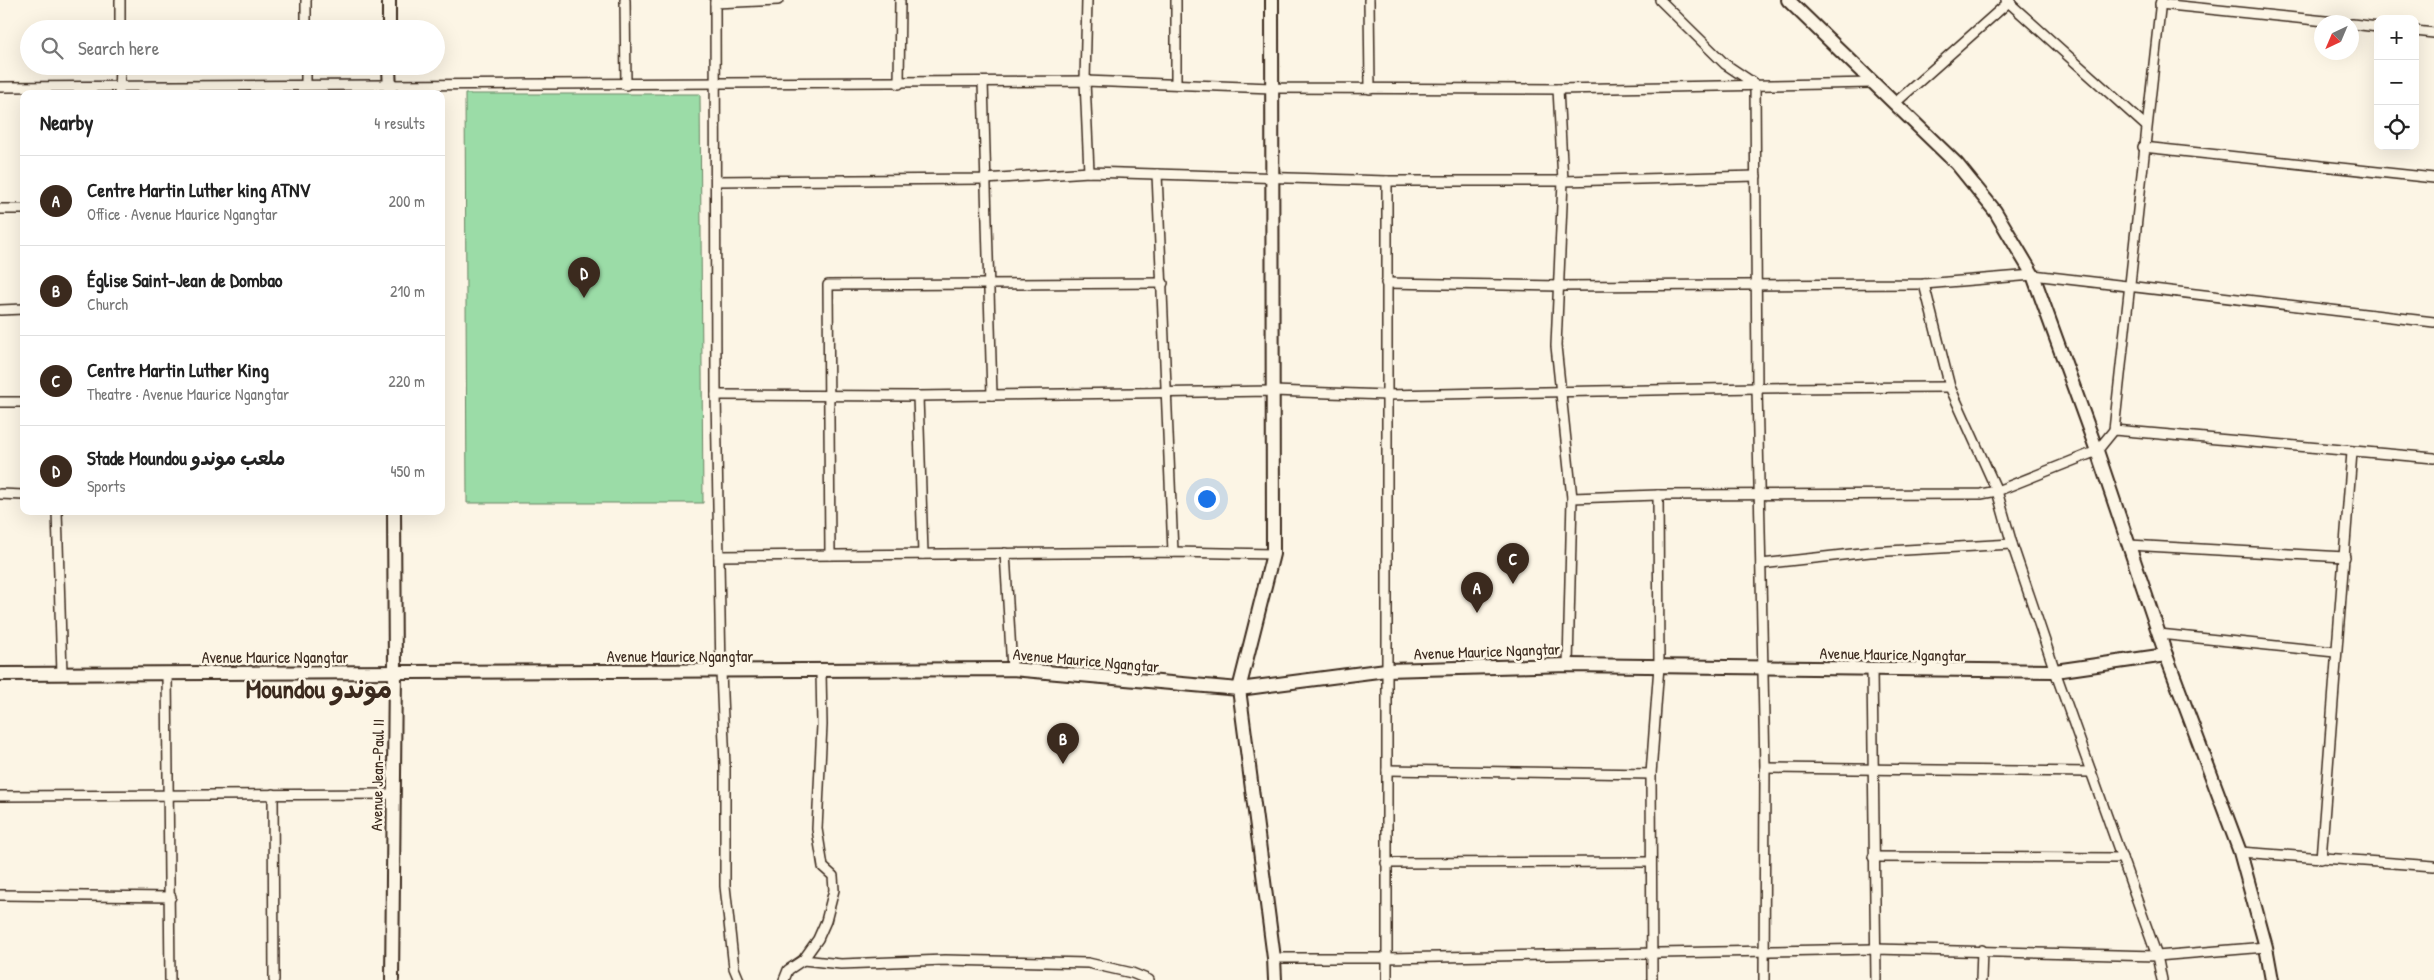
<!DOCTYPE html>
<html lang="en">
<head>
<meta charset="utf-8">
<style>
  :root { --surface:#fff; --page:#f2f2f2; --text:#222; --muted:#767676; --line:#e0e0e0; --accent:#3b2a1e }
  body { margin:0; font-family:"Patrick Hand","Playpen Sans Arabic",sans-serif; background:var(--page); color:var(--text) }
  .controls { position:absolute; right:15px; top:15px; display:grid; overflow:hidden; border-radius:10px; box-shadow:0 5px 20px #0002 }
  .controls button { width:45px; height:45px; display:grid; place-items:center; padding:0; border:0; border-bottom:1px solid var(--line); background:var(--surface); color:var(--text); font:25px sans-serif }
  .compass { position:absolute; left:2314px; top:15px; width:45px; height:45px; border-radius:50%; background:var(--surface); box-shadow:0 5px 20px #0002; rotate:224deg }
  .you { position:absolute; left:1206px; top:498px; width:18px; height:18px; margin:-12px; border:4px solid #fff; border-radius:50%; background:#1a73e8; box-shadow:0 0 0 8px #1a73e833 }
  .badge { display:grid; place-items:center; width:32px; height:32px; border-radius:50%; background:var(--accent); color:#fff; font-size:16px; font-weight:700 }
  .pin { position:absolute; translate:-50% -41px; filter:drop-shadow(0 1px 2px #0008) }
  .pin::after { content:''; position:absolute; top:26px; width:18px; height:15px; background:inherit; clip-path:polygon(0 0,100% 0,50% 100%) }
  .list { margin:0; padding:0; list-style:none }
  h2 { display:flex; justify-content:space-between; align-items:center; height:65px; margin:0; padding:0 20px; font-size:21px }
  h2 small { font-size:16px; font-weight:400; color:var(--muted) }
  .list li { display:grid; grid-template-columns:32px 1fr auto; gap:15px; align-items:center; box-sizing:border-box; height:90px; padding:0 20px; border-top:1px solid var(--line) }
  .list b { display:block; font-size:19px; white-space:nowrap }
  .list p { margin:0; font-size:16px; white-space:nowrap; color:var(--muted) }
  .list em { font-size:16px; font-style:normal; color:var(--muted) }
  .icon { flex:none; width:28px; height:28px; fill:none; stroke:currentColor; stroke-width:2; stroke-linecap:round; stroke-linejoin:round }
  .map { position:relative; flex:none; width:2434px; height:980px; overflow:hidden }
  .search { position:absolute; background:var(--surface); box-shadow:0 5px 20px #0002; left:20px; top:20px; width:425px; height:55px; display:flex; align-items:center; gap:12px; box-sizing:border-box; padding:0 18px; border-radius:28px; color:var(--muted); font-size:19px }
  .panel { position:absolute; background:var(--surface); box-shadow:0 5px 20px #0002; left:20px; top:90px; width:425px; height:425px; border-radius:10px }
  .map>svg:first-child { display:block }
  .green { fill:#9bdca7; stroke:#6b8362 }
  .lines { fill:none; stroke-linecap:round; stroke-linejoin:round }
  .street-casing { stroke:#3b2a1e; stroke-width:12 }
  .secondary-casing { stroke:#3b2a1e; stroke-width:16 }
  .street { stroke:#fcf5e5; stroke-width:9 }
  .secondary { stroke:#fcf5e5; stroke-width:12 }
  .labels { text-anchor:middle; stroke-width:5; stroke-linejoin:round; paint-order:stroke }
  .street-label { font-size:16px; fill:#3b2a1e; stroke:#fcf5e5 }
  .town-label { font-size:26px; font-weight:bold; fill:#3b2a1e; stroke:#fcf5e5 }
</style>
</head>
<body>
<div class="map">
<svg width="2434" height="980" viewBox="0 0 2434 980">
  <rect width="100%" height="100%" fill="#fcf5e5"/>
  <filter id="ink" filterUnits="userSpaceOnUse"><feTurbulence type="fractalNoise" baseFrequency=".02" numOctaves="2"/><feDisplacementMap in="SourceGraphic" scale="10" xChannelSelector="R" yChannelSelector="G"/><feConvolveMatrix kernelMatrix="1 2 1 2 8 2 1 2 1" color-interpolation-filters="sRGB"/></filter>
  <g filter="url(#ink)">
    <polygon class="green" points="465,94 700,94 703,503 467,503"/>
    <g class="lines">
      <g class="street-casing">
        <g id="street">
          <polyline points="306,0 306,29"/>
          <polyline points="625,0 626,85"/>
          <polyline points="715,0 716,395 721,672 725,766 725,886 734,968 739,980"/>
          <polyline points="1087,0 1085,81 1089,172"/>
          <polyline points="1176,0 1176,84"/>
          <polyline points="1369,0 1370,89"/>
          <polyline points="1660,0 1725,64 1755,84 1757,388 1765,768 1764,980"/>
          <polyline points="2006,0 2146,126"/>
          <polyline points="715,3 778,0"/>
          <polyline points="2160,4 2335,22"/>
          <polyline points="2352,24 2378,27"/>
          <polyline points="120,29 120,0"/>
          <polyline points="2415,31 2434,33"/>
          <polyline points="306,66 306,84"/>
          <polyline points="983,82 992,395"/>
          <polyline points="899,84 900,0"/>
          <polyline points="0,87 1085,81 1272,88 1558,89 1873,83"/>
          <polyline points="1558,89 1563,181 1556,346 1572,498 1568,665"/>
          <polyline points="119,94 120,66"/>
          <polyline points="1894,104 2011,0"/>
          <polyline points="2143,147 2434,178"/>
          <polyline points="1157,174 1173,552"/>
          <polyline points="716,181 985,179 1089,172 1387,181 1563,181 1756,176"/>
          <polyline points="0,209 24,209"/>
          <polyline points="1386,283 1559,286 1924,284 2033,275 2434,322"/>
          <polyline points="1924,284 1950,387 1997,491 2012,544 2055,671 2157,956 2162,980"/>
          <polyline points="0,310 24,309"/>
          <polyline points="716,395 918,396 1273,391 1386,395 1757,388 1950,387"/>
          <polyline points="918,396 923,554"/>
          <polyline points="0,402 24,402"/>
          <polyline points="2114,430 2434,458"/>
          <polyline points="0,494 24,495"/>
          <polyline points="1572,498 1658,495 1981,494 1997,491 2097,451 2114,430 2161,0"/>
          <polyline points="57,511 62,674"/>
          <polyline points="2129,545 2345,557"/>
          <polyline points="1005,553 1012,669"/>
          <polyline points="830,555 828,285 1163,283"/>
          <polyline points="719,556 1173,552 1273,554"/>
          <polyline points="1761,564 1870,552 2012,544"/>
          <polyline points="2159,634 2335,652"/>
          <polyline points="1872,670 1876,980"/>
          <polyline points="167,674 170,980"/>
          <polyline points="1765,768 2091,772"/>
          <polyline points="1387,770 1651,774"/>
          <polyline points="273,794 274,980"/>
          <polyline points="0,796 393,794"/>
          <polyline points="2240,852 2434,866"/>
          <polyline points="1873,857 2122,858"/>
          <polyline points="2321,859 2352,452"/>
          <polyline points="1386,863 1651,862"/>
          <polyline points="0,895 171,897"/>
          <polyline points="1274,958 1386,958 1875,949 2157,956 2266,947"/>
          <polyline points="803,960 841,964 945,960 1088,963 1132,973 1149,980"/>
          <polyline points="784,980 788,970 803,960 818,939 826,921 834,890 833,876 823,867 817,829 822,725 821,671"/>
          <polyline points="1387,980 1387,181"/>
          <polyline points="1652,980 1651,774 1659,666 1658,495"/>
          <polyline points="1981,980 1982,950"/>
        </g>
      </g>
      <g class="secondary-casing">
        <g id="secondary">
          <polyline points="1272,0 1273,554 1239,689 1274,958 1275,980"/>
          <polyline points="1788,0 1957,164 1995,211 2033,275 2097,451 2166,655 2240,852 2266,947 2272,980"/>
          <polyline points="389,29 389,0"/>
          <polyline points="389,66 390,94"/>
          <polyline points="0,674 1012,669 1239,689 1386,670 1568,665 2055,671 2166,655"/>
          <polyline points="392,980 395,672 394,511"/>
        </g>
      </g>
      <use href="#street" class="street"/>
      <use href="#secondary" class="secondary"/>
    </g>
  </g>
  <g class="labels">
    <g class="street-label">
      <text transform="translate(1487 651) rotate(-2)" y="6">Avenue Maurice Ngangtar</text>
      <text transform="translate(1893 654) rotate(1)" y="6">Avenue Maurice Ngangtar</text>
      <text x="680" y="662">Avenue Maurice Ngangtar</text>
      <text x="275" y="663">Avenue Maurice Ngangtar</text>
      <text transform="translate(1086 660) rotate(5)" y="6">Avenue Maurice Ngangtar</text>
      <text transform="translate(377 775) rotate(-89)" y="6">Avenue Jean-Paul II</text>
    </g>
    <g class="town-label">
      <text x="319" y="698">Moundou موندو</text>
    </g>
  </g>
</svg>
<div class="controls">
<button>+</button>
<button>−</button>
<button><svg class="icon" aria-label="locate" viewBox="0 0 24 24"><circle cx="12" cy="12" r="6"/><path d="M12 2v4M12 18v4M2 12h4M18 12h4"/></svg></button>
</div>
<svg class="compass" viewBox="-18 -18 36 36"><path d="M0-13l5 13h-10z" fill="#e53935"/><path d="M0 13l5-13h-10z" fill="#767676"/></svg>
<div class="you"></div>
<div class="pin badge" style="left:1477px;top:613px">A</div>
<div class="pin badge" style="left:1063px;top:764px">B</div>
<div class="pin badge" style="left:1513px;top:584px">C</div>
<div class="pin badge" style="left:584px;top:298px">D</div>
<div class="search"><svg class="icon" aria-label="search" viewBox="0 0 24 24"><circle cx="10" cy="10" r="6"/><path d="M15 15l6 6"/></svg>Search here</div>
<section class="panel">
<h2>Nearby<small>4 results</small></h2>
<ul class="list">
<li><span class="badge">A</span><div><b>Centre Martin Luther king ATNV</b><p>Office · Avenue Maurice Ngangtar</p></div><em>200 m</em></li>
<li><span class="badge">B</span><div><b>Église Saint-Jean de Dombao</b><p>Church</p></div><em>210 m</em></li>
<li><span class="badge">C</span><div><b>Centre Martin Luther King</b><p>Theatre · Avenue Maurice Ngangtar</p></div><em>220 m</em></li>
<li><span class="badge">D</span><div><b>Stade Moundou ملعب موندو</b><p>Sports</p></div><em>450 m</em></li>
</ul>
</section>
</div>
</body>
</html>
